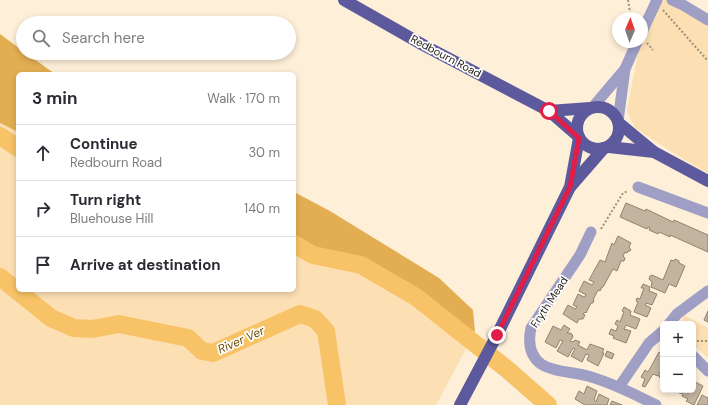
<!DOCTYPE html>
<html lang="en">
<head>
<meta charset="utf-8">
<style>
  :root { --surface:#fff; --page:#f7f7f7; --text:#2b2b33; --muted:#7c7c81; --line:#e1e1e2 }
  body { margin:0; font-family:"DM Sans",sans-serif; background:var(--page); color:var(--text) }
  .controls { position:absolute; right:12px; bottom:12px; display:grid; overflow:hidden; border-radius:6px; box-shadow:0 2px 6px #0003 }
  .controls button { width:36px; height:36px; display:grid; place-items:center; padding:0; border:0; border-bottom:1px solid var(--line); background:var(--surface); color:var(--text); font:20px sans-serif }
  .compass { position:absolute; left:612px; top:12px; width:36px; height:36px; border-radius:50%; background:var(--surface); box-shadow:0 2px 6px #0003; rotate:2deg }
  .stop { position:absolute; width:12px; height:12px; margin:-9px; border:3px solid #e11d48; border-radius:50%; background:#fff }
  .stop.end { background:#e11d48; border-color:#fff; box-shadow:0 1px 4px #0008 }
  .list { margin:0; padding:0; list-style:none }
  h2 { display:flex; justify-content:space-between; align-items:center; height:52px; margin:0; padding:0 16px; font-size:17px }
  h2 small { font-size:13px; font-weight:400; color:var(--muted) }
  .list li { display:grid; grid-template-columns:26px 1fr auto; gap:12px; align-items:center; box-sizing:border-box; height:56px; padding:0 16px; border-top:1px solid var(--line) }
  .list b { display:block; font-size:15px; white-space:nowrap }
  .list p { margin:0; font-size:13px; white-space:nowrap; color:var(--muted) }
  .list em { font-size:13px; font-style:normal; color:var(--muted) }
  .icon { flex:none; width:22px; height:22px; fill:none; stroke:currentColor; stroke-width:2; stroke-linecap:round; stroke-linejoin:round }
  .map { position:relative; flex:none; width:708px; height:405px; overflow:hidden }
  .search { position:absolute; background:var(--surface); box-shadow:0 2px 6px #0003; left:16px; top:16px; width:280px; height:44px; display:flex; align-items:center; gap:10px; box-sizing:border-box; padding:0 14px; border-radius:22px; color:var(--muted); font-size:15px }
  .panel { position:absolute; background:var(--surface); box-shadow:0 2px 6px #0003; left:16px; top:72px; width:280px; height:220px; border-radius:6px }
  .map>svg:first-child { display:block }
  .green { fill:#fce0b4 }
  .forest { fill:#e3ae52 }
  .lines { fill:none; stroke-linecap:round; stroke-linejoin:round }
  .river { stroke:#f8c267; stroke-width:18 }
  .building { fill:#c2b49e; stroke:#91836f }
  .path { stroke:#9d9281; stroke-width:2; stroke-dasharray:2 2; stroke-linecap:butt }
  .minor { stroke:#9f9fc6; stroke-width:11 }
  .major { stroke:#5d599d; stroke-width:12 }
  .route { stroke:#e11d48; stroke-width:5 }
  .labels { text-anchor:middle; stroke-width:3.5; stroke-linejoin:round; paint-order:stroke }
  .street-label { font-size:11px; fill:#272219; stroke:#fff }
  .water-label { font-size:12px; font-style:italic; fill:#714e01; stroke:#fff }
</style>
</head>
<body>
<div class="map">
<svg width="708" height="405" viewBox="0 0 708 405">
  <rect width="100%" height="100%" fill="#feefd8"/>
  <g class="green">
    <polygon points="663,0 667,0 708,24 708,173 683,159 635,128 627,111 640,42 642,42 643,28"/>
    <polygon points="0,123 18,132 18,290 294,290 294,240 309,247 363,261 420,294 475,332 436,405 0,405"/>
    <polygon points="684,315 708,328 708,358 693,344 693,324 681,324"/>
  </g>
  <g class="forest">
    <polygon points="0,34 23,51 23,53 26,53 55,74 18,74 18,132 0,123"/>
    <polygon points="294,192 330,211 439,278 473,310 475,332 420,294 363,261 309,247 294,240"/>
  </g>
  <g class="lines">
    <g class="river">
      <polyline points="0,136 18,148"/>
      <polyline points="294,244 313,255 361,265 416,297 508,370 548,405"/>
      <polyline points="0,277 51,318 74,328 92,329 119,324 188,338 202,351 213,353 300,314 315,319 326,331 337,405"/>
    </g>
  </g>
  <g class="building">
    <polygon points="626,203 645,211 646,209 673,222 674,220 708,235 708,252 670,235 670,237 659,232 658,234 649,230 650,228 648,227 647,229 620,217"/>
    <polygon points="618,236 631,243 629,247 631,250 630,251 628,251 627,253 625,252 623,256 625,258 624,261 621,261 617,271 613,269 603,287 602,287 600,291 598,290 593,300 594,300 593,303 591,303 586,313 585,312 583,314 585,315 583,319 579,319 577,323 563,314 568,305 575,309 577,307 573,305 578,294 584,297 586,295 579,291 584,281 592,285 594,282 589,280 600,260 605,262 612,243 614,245"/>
    <polygon points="675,259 679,261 679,263 685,266 676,287 669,284 665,293 651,287 652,282 649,279 650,276 652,275 663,280 671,260 674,261"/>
    <polygon points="643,284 650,287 649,291 657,294 652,305 646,303 645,305 651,308 647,317 634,312 638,302 636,301 637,298 640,299 644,288 641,288"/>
    <polygon points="624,307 631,311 630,315 640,319 636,329 626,325 624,329 631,331 626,343 613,338 614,336 609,334 611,329 616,331 618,326 615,324 617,320 620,322 624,312 622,311"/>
    <polygon points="708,311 708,322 704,320"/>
    <polygon points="564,325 570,329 567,333 570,333 572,334 573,337 570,341 573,342 575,340 580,342 578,345 587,350 590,344 604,349 602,353 604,353 598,366 587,360 589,355 586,354 582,362 571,356 575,349 573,348 568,357 557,351 563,341 560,340 556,348 545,342 553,326 561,330"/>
    <polygon points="607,351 614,354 612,359 605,356"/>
    <polygon points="659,352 663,355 663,367 658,376 653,374 645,387 642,386 645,379 641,377 645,370 648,372"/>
    <polygon points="663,369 663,379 659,377"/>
    <polygon points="693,381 703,386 694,405 686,401 688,399 682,396 683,394 676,392 677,390 693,390"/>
    <polygon points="587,386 597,391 594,400 596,402 599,394 609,399 607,405 585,405 575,399 579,391 584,394"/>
    <polygon points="702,395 708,398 708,405 697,405"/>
    <polygon points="612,401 622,405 610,405"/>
  </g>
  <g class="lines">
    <g class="path">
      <polyline points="628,0 631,18"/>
      <polyline points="663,10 708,61"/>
      <polyline points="647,43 653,50"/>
      <polyline points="601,229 623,193 628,191"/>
      <polyline points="693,341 708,341"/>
    </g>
    <g class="minor">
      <polyline points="672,0 683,5 708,20"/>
      <polyline points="642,32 657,0"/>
      <polyline points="592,108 625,69 637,42"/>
      <polyline points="618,121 625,69"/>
      <polyline points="638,187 708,213"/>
      <path d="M 591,232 L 580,255 L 531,328 C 528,342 529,355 541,364 C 553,372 574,372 588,376 C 612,383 634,394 656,405"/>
      <polyline points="669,324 677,314 708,291"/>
      <polyline points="693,356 708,371"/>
      <polyline points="619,387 649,343 663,331"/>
    </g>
    <g class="major">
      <polyline points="344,0 425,46 549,111 579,137"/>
      <circle cx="598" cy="128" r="21"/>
      <polyline points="549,111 590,108"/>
      <polyline points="619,123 654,152 708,181"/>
      <polyline points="609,147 654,152"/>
      <polyline points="571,186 604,148"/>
      <polyline points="460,405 497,335 570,187 579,138"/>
    </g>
  </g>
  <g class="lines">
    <polyline class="route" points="497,335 570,187 579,138 549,111"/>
  </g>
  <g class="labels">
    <g class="street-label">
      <text transform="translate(446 56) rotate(28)" y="4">Redbourn Road</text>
      <text transform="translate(549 302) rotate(-57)" y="4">Fryth Mead</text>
    </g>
    <g class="water-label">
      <text transform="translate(241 340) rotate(-24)" y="4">River Ver</text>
    </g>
  </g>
</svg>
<div class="controls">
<button>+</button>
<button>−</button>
</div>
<svg class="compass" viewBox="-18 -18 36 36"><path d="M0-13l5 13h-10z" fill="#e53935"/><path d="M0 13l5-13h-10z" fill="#7c7c81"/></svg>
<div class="stop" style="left:549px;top:111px"></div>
<div class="stop end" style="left:497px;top:335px"></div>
<div class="search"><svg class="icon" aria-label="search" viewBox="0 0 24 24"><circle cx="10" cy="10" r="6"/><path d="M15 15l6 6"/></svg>Search here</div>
<section class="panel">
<h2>3 min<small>Walk · 170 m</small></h2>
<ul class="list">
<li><svg class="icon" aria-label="ahead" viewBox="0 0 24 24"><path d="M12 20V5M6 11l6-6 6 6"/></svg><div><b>Continue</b><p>Redbourn Road</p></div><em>30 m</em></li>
<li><svg class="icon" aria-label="right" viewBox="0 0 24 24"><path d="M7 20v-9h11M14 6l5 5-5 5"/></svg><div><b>Turn right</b><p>Bluehouse Hill</p></div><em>140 m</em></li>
<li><svg class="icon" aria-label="arrive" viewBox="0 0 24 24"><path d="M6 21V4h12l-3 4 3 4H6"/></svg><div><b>Arrive at destination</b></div></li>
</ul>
</section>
</div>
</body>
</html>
